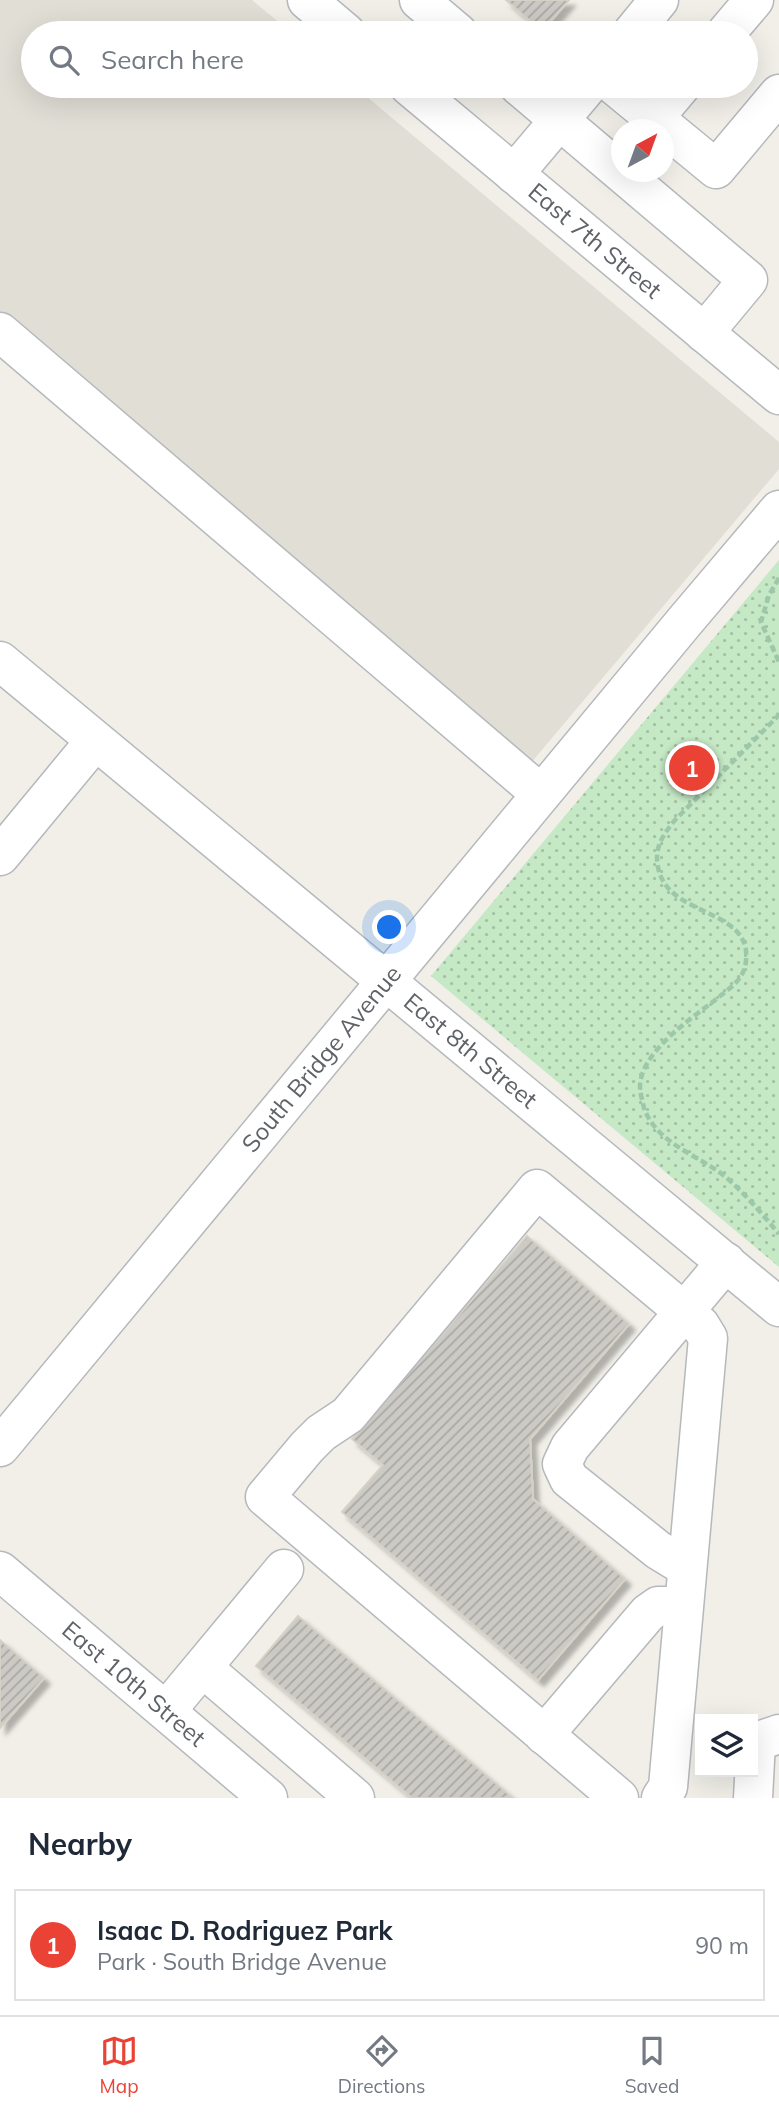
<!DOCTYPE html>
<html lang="en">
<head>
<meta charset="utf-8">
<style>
  :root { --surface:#fff; --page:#f6f6f7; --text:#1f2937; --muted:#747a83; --line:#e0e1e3; --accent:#ea4335 }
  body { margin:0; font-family:Mulish,sans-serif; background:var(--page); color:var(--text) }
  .controls { position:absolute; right:21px; bottom:21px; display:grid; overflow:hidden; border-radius:0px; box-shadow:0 7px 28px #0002 }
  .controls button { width:63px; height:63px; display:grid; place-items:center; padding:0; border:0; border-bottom:2px solid var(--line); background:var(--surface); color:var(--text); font:35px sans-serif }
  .compass { position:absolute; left:611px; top:119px; width:63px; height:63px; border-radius:50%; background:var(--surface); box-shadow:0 7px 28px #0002; rotate:41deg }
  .you { position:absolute; left:390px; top:928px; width:24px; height:24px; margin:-18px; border:5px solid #fff; border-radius:50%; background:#1a73e8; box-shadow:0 0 0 10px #1a73e833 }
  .badge { display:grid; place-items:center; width:46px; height:46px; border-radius:50%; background:var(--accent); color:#fff; font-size:23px; font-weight:700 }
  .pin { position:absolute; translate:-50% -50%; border:4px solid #fff; box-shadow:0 2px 7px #0006 }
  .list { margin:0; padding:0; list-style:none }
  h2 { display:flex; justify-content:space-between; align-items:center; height:91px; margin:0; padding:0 28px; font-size:30px }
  h2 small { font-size:23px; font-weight:400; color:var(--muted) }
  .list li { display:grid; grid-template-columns:46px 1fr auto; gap:21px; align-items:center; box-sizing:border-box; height:112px; margin:0 14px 14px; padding:0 14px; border:2px solid var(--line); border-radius:0px }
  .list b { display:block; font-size:26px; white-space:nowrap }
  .list p { margin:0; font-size:23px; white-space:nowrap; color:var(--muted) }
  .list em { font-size:23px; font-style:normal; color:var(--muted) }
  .icon { flex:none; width:38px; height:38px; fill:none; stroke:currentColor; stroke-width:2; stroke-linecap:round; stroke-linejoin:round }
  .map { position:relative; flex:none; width:779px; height:1798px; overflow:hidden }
  .search { position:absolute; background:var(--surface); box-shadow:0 7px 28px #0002; left:21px; right:21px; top:21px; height:77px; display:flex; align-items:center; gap:18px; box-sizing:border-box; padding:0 24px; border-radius:38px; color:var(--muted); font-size:26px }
  .sheet { height:217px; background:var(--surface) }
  nav { display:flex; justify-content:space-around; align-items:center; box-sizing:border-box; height:98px; border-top:2px solid var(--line); background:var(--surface); font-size:19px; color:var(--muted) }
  nav a { display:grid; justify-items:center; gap:4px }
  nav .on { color:var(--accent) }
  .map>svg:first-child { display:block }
  .education { fill:#e1ded6 }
  .grass { fill:url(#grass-dots) }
  .building { fill:url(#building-hatch); stroke:#d6d1c6; stroke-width:2; filter:url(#shadow) }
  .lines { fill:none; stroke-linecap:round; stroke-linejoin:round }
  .minor-casing { stroke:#b5b8bc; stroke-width:41 }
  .path { stroke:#9cc7a9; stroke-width:4.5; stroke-dasharray:7 3.5; stroke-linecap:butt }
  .minor { stroke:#fff; stroke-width:38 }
  .labels { text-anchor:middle; stroke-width:7; stroke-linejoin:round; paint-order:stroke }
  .street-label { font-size:24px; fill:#5f6368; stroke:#fff }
</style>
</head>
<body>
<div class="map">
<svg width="779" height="1798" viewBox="0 0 779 1798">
  <defs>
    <pattern id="grass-dots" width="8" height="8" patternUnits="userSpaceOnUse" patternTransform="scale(1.75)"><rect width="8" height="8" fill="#c5e8c5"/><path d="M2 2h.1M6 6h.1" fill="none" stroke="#a3c0a4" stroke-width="1.8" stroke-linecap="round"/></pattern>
    <pattern id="building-hatch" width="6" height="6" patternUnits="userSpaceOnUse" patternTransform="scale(1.75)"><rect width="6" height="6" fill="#cccac5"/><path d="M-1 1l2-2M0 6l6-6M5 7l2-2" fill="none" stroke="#a9a8a4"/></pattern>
    <filter id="shadow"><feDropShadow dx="6" dy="6" stdDeviation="2" flood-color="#0004"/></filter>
  </defs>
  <rect width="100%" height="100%" fill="#f1efe8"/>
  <polygon class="education" points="0,0 252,0 292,33 33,33 33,86 354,86 779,442 779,469 530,764 0,321"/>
  <polygon class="grass" points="779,560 779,1267 431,976"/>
  <g class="building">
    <polygon points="506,0 569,0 542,31"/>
    <polygon points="527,1236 629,1324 530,1439 533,1499 625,1579 538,1680 342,1512 383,1465 352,1439"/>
    <polygon points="298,1616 513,1798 412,1798 256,1666"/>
    <polygon points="0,1640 44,1678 0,1728"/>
  </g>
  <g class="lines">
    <g class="minor-casing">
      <g id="minor">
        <polyline points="307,0 346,33"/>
        <polyline points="419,0 458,33"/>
        <polyline points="632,33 659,0"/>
        <polyline points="726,33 754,0"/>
        <path id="s1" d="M 409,86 L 779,395"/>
        <polyline points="519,86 748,280 704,333"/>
        <polyline points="615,86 716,169 779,94"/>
        <polyline points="654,118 681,86"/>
        <polyline points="514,174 588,86"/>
        <polyline points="0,332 541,794"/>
        <path id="s2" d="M 0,661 L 779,1307"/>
        <polyline points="0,856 95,741"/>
        <path id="s3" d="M 0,1447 L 685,621 L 779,510"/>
        <polyline points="687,1563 676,1561 658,1550 569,1479 562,1464 570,1447 726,1262"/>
        <path id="s4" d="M 0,1571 L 268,1798"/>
        <polyline points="203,1668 355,1798"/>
        <polyline points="166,1711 284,1569"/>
        <polyline points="544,1735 648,1613 658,1606 683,1606"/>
        <polyline points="619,1798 265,1497 307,1447 321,1433 348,1415 537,1189 700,1325 708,1338 668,1787 661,1798"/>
        <polyline points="753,1798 756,1742 779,1734"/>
      </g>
    </g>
    <g class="path">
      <polyline points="779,578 769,595 761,622 779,662"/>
      <path d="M 779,713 L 777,717 L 675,820 C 663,835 654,847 658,867 C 667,918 752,907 746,961 C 744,981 728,989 714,1001 C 689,1020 640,1053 640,1087 C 640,1093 643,1103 644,1108 C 657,1145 702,1156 728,1179 C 747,1196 763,1215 779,1234"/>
    </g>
    <use href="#minor" class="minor"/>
  </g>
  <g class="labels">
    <g class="street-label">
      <text dy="8" stroke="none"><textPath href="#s1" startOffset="242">East 7th Street</textPath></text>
      <text dy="8" stroke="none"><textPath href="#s2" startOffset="611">East 8th Street</textPath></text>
      <text dy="8" stroke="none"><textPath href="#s3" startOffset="504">South Bridge Avenue</textPath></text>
      <text dy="8" stroke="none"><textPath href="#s4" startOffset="175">East 10th Street</textPath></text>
    </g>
  </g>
</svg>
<div class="controls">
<button><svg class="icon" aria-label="layers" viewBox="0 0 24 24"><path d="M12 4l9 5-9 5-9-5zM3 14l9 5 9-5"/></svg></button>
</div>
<svg class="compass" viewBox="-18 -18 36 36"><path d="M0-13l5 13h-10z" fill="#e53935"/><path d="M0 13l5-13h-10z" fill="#747a83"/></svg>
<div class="you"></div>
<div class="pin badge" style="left:692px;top:768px">1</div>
<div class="search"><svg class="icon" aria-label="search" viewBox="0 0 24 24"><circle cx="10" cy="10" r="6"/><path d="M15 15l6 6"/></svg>Search here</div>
</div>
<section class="sheet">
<h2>Nearby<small></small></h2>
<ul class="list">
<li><span class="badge">1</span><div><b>Isaac D. Rodriguez Park</b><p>Park · South Bridge Avenue</p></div><em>90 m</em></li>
</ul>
</section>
<nav>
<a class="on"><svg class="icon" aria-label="map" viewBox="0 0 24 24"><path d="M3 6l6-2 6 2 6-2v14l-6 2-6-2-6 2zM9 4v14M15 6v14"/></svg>Map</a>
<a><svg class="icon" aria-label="directions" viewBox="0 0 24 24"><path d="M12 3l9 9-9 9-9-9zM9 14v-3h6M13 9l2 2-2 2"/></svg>Directions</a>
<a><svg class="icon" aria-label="saved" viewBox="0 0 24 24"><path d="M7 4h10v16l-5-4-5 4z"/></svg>Saved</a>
</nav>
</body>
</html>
